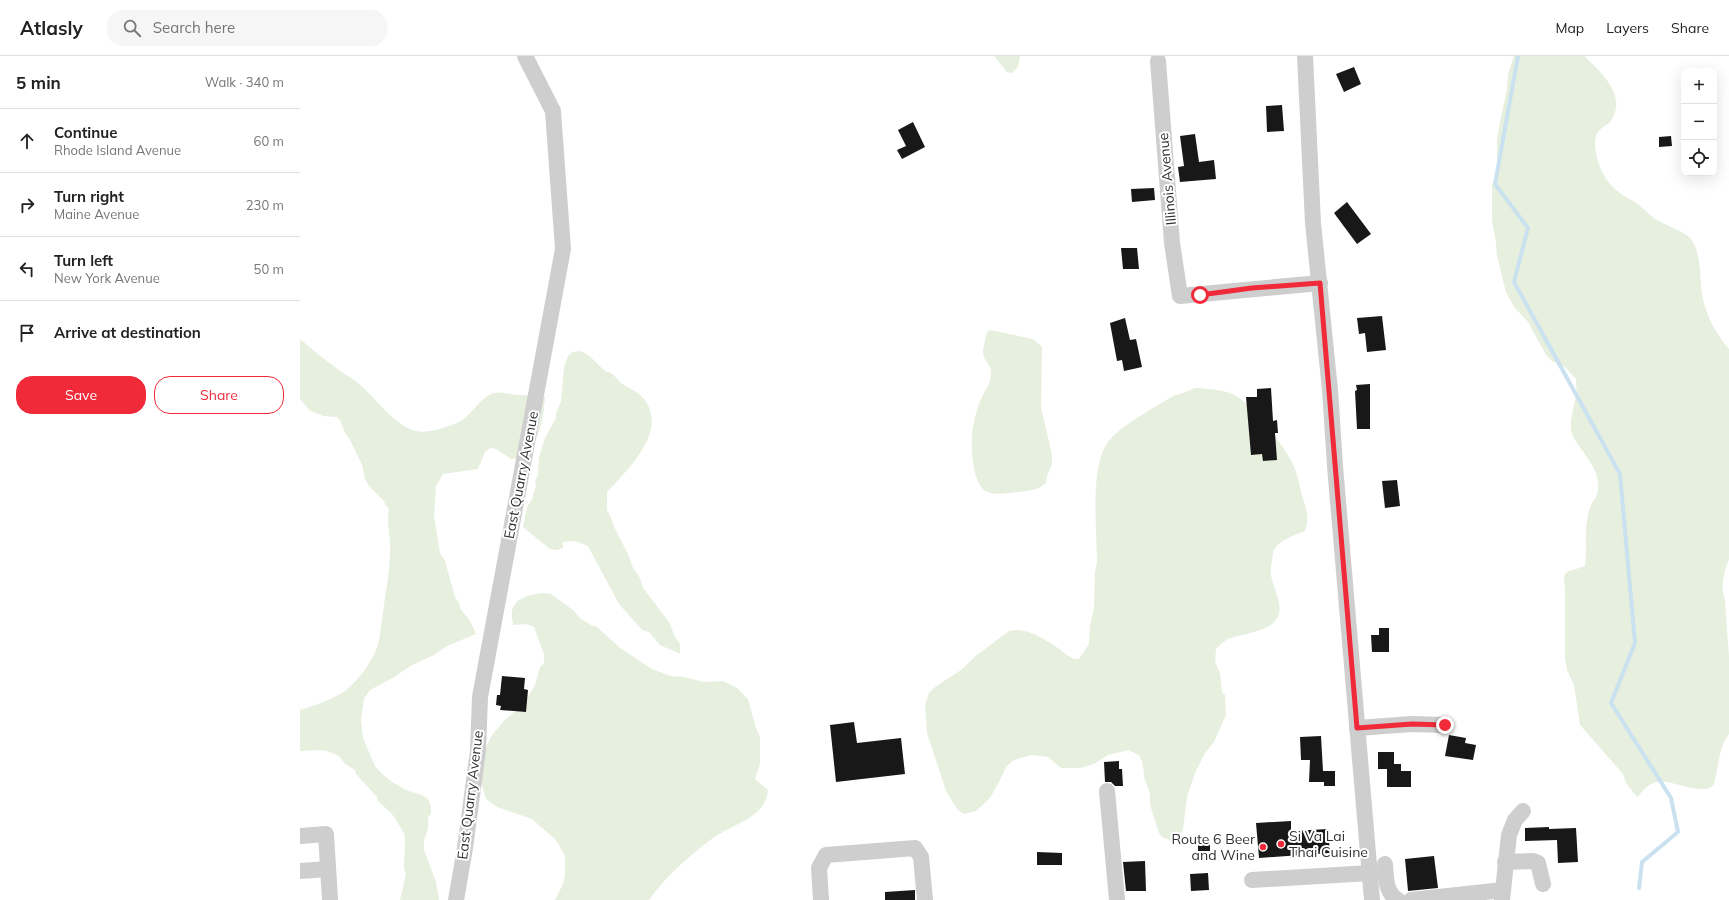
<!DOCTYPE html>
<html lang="en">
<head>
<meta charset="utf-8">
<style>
  :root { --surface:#fff; --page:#f6f6f6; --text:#222; --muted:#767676; --line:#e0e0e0; --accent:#f12a3a }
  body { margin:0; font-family:Mulish,sans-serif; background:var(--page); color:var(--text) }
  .controls { position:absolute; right:12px; top:12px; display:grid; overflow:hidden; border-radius:8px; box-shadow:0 4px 16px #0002 }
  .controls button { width:36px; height:36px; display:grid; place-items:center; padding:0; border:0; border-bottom:1px solid var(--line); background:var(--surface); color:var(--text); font:20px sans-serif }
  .stop { position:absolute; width:12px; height:12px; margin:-9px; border:3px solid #f12a3a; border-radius:50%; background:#fff }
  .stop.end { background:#f12a3a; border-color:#fff; box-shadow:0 1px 4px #0008 }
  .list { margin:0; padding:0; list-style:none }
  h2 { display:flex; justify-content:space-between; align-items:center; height:52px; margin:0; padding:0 16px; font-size:17px }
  h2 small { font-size:13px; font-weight:400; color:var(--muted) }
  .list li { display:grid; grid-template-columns:26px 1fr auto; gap:12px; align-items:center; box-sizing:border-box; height:64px; padding:0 16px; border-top:1px solid var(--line) }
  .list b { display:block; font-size:15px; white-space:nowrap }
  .list p { margin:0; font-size:13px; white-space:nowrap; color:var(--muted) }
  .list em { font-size:13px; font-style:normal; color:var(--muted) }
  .actions { display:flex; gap:8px; padding:12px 16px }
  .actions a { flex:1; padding:9px 0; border:1px solid var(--accent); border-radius:16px; text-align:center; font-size:14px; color:var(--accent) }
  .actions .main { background:var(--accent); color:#fff }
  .icon { flex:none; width:22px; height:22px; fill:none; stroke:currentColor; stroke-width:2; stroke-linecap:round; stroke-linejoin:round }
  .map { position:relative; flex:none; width:1429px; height:844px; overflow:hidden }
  header { display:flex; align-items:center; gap:24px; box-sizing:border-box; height:56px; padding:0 20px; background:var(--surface); border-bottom:1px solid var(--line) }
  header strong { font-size:19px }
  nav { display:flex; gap:22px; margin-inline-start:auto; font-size:14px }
  .search { width:280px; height:36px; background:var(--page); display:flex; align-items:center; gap:10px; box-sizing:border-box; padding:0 14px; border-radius:16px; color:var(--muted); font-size:15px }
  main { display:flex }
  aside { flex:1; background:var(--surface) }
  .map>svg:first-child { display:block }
  .green { fill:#e7efdf }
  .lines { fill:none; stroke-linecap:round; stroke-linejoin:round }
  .stream { stroke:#cae1ef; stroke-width:4 }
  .building { fill:#181818 }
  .minor { stroke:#cecece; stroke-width:16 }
  .route { stroke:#f12a3a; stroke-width:5 }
  .poi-dot { fill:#f12a3a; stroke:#fff; stroke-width:1.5 }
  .labels { text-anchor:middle; stroke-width:4; stroke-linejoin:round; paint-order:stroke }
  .street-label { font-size:14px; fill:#313131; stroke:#fff }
  .poi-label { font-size:14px; fill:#313131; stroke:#fff; text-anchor:start }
</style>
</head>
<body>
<header>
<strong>Atlasly</strong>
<div class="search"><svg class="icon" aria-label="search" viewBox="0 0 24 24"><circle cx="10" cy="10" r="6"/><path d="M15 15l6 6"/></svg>Search here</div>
<nav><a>Map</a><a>Layers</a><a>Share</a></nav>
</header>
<main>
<aside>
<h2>5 min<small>Walk · 340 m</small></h2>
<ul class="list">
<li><svg class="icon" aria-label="ahead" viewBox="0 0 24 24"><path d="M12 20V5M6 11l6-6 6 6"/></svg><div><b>Continue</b><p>Rhode Island Avenue</p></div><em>60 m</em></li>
<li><svg class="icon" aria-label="right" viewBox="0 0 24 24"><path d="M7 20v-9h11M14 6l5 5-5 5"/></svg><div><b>Turn right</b><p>Maine Avenue</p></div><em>230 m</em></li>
<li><svg class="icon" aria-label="left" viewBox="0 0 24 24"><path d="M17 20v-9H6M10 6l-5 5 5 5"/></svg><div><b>Turn left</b><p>New York Avenue</p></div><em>50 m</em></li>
<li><svg class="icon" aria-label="arrive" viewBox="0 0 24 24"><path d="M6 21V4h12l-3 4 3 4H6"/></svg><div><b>Arrive at destination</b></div></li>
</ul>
<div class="actions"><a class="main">Save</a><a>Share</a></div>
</aside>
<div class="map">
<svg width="1429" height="844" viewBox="0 0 1429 844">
  <rect width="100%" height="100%" fill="#fff"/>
  <g class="green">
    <polygon points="694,0 720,0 718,11 712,17 707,16"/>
    <path d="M 1214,0 L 1284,0 C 1301,16 1329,41 1310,66 C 1305,71 1297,73 1296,81 C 1294,87 1296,99 1298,105 C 1301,117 1310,130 1320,137 C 1324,141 1331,143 1335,146 C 1344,152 1350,161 1359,165 C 1369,171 1384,175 1391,183 C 1401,195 1400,224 1402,239 C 1406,260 1416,278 1429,293 L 1429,503 C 1424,516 1420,531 1425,544 L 1429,601 L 1429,678 C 1420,689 1419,705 1416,719 C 1415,721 1415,725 1414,728 C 1406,742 1370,722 1356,726 C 1348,728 1343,735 1337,741 L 1326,727 L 1323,718 L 1280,669 L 1274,629 L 1267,614 L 1265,603 L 1265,532 L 1264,520 L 1267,516 L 1285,510 C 1288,491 1283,471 1290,452 C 1294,441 1299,441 1298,427 C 1297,408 1279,394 1272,378 C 1268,367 1275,349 1276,338 C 1277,333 1276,328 1276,323 L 1265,311 L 1252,305 L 1246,299 L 1228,266 L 1214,251 L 1206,236 L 1197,200 L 1196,187 L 1192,164 L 1192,129 L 1197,116 L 1197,83 L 1200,66 L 1207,33 L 1208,18 Z"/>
    <path d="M 690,274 L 733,283 L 742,291 L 741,352 L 750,390 L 752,400 L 752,408 L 747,420 L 746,427 C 737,436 722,435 709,437 C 701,438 689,439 683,433 C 672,422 670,385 673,371 C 675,361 678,348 683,339 C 687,332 690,327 691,319 C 693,310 684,306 683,297 C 683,291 686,282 687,276 Z"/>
    <path d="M 0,283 C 10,292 20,300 31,308 C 39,315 49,320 58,327 C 76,342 93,369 116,375 C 128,378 146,371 157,367 C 170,362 181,340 194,337 C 204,335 210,339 218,339 C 226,340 235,338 243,338 L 245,341 C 243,367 240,384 221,402 L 211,403 L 196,393 L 190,392 L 185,396 L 178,413 L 143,418 L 136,430 L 134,459 L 140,497 L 145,505 L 155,541 L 159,547 L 160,552 L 170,565 L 176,578 L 147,590 L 134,599 L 112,609 L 91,623 L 70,634 L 64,643 L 61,664 L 63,682 L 75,710 L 81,717 L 92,726 L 106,734 L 122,739 L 128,743 L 131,750 L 131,757 L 128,762 L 128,773 L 124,784 L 124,794 L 136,826 L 139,844 L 100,844 L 106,818 L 104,813 L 105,783 L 104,777 L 92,758 L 78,745 L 77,741 L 56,718 L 55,714 L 45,708 L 39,700 L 30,696 L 22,694 L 0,695 L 0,654 C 14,650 27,645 40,638 C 55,630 74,604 78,588 C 81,575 82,563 84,549 C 87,528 91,507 90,486 C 89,473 87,466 89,453 L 85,448 L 84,445 L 69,430 L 65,423 L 62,409 L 50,384 L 45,377 L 40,364 L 37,361 L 23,360 L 9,354 L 0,343 Z"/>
    <path d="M 280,295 C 293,300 294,306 304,314 C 306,316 310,316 312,318 C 315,320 318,324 321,327 C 329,333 335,333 343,342 C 370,374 328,413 307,436 L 307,454 L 311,462 L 314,471 L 328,498 L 333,512 L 340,522 L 343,532 L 369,566 L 375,581 L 380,588 L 380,598 L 360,589 L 349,576 L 342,574 L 319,548 L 288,490 L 275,485 L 263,486 L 263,492 L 257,494 L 250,493 L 223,471 L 227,451 L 232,443 L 236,430 L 235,425 L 238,419 L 239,401 L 245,382 L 256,362 L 256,358 L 261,345 L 264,311 L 268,300 L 272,296 Z"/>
    <path d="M 895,332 C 909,333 924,333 936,340 C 955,351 987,393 995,413 C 998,422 1000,431 1002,440 C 1006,452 1010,462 1005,475 C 995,479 982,483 975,492 C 972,496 973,502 972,506 C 965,524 987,547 977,562 C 968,577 943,577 928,583 C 924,585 919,590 916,593 L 915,606 L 920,617 L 922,636 L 925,639 L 926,659 L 914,686 L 905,697 L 895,717 L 887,741 L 883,773 L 880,780 L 870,784 L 862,781 L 859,777 L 850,749 L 850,738 L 844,721 L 843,709 L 840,700 L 829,694 L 808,699 L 794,708 L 780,712 L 761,712 L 748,701 L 732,699 L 714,704 L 706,711 L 699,726 L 690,742 L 676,755 L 664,758 L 657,753 L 646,735 L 627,677 L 625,649 L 629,637 L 635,631 L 661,614 L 677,599 L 709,575 C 726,570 744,583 758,592 C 766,598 770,603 779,603 L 789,588 L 790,570 L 794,552 L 795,516 L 797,507 C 797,476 790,415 806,389 C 816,372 857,350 875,339 L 880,338 Z"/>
    <path d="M 243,537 L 251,538 L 273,554 L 281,563 L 291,569 L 297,571 L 320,592 L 352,613 L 370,620 L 384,621 L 404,626 L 423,625 L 437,632 L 448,643 L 456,672 L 460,681 L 460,708 L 455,723 L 468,734 C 467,739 466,745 463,749 C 455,763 427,772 413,782 C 389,800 366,820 349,844 L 255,844 L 263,828 L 265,818 L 265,800 L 256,784 L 232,763 L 197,751 L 186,743 L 181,726 L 183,698 L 192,679 L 204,665 L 225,646 L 235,629 L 240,611 L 244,607 L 244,598 L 234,571 L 227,568 L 213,569 C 213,565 211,560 212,556 C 213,542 232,538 243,537 Z"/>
  </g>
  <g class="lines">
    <polyline class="stream" points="1218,0 1195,128 1228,172 1214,226 1320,418 1335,587 1311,647 1371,742 1378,776 1342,806 1339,832"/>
  </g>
  <g class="building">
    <polygon points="1054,11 1061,28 1044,36 1036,18"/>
    <polygon points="982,49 984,75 967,76 966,50"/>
    <polygon points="613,66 625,91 602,103 597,94 606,90 598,74"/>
    <polygon points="895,78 899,106 914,104 916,123 880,126 878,111 884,110 880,80"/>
    <polygon points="1371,80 1372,90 1359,91 1359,81"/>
    <polygon points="854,132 855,144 832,146 831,133"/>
    <polygon points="1047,146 1071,178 1057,188 1034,157"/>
    <polygon points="821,192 837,192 839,213 823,213"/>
    <polygon points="1082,260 1086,294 1067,296 1065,277 1059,278 1057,262"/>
    <polygon points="825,262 830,284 836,283 842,311 824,315 822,304 817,305 810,267"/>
    <polygon points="1070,328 1070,373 1057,373 1055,335 1057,334 1056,329"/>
    <polygon points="971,332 973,365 977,364 978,377 975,377 977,404 963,405 962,398 951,399 946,341 957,341 957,333"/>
    <polygon points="1097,424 1100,450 1085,452 1082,425"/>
    <polygon points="1079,572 1089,572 1089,596 1072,596 1071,579 1079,579"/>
    <polygon points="202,620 225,622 224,633 228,634 226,656 200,654 201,650 196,649 197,639 200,639"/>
    <polygon points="554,666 557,687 601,682 605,718 536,726 530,669"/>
    <polygon points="1149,679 1166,682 1165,687 1176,689 1173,704 1145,700"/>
    <polygon points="1021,680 1023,715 1035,715 1035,730 1024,730 1024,726 1009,726 1010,704 1001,704 1000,681"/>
    <polygon points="1078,696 1094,696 1094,708 1101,708 1101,715 1111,715 1111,731 1087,731 1087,713 1078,713"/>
    <polygon points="819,705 819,713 822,713 823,730 815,730 811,726 805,726 804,706"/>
    <polygon points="991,765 991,775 1028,773 1030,797 959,802 956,767"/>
    <polygon points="1249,771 1249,773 1276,772 1278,806 1258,807 1257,784 1225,785 1225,772"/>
    <polygon points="910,782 910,795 898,795 898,783"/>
    <polygon points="737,796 762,797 762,809 737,809"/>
    <polygon points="1134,800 1138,832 1108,835 1105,803"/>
    <polygon points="845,805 846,835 826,835 823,806"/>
    <polygon points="908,817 909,834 891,835 890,818"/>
    <polygon points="615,834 615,844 585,844 585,836"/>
  </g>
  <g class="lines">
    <g class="minor">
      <polyline points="1005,0 1013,167 1030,334 1035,410 1072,844"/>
      <polyline points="858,5 872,187 880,240 1020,227"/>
      <polyline points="1057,672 1112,668 1145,669"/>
      <polyline points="807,735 817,844"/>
      <polyline points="0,780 26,778 30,844"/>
      <polyline points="1205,806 1233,805 1238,807 1243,828"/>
      <path d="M 1085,808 C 1086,820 1085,837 1098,844"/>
      <polyline points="0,815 28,813"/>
      <polyline points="952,824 1070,817"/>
      <polyline points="156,844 165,792 178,695 180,641 263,193 253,55 225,0"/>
      <polyline points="521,844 519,812 526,799 615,792 621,801 625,844"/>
      <polyline points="1111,844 1203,834"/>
      <polyline points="1202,844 1209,779 1215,764 1223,755"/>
    </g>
  </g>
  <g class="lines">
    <polyline class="route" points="900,239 952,232 1020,227 1057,672 1112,668 1145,669"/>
  </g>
  <g class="poi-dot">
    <circle cx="981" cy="788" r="4"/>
    <circle cx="963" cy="791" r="4"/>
  </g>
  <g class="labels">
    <g class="street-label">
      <text transform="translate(867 123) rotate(-95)" y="5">Illinois Avenue</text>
      <text transform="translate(221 419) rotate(-79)" y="5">East Quarry Avenue</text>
      <text transform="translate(170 739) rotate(-83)" y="5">East Quarry Avenue</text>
    </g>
    <g class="poi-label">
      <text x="989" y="785">Si Va Lai<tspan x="989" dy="16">Thai Cuisine</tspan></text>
      <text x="955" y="788" text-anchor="end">Route 6 Beer<tspan x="955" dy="16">and Wine</tspan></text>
    </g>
  </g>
</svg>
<div class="controls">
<button>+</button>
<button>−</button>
<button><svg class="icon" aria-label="locate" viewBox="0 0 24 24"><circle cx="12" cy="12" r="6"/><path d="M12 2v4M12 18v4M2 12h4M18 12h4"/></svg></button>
</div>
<div class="stop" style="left:900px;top:239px"></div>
<div class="stop end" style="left:1145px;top:669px"></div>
</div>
</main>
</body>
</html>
